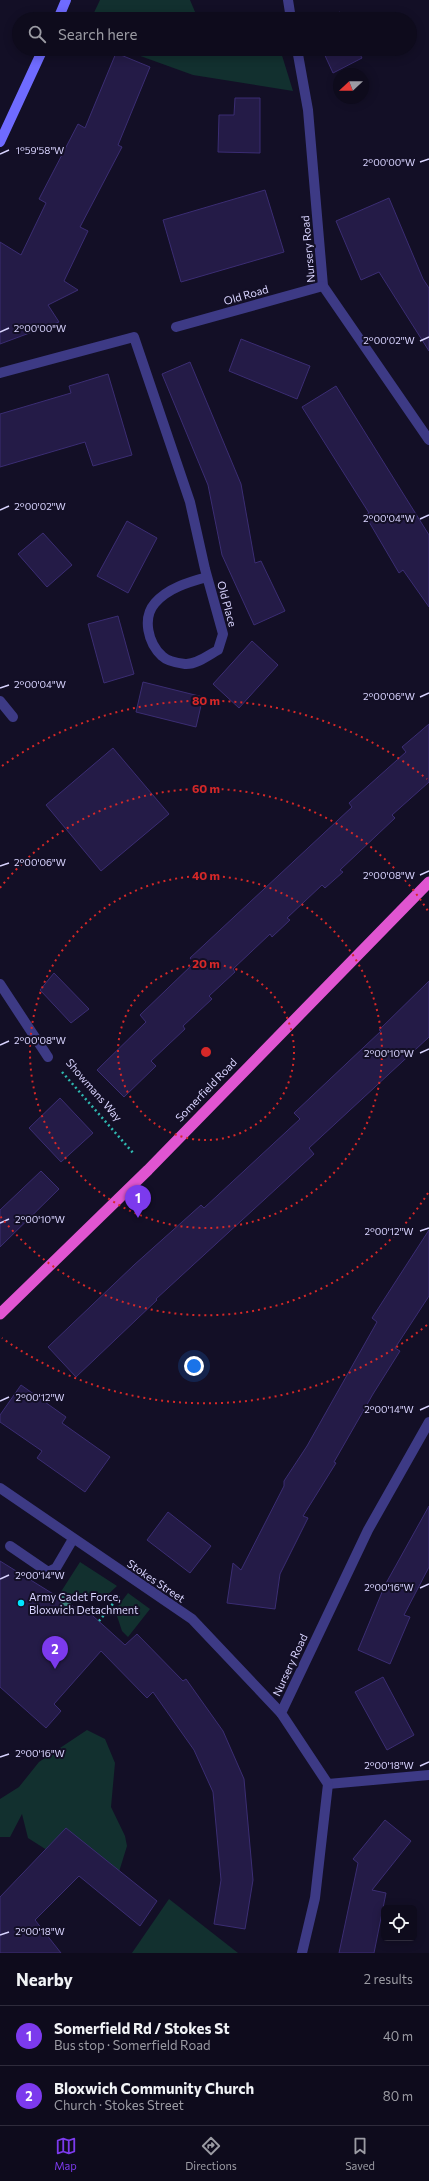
<!DOCTYPE html>
<html lang="en">
<head>
<meta charset="utf-8">
<style>
  :root { --surface:#0e0b1c; --page:#171425; --text:#f1f3f6; --muted:#9b9ba3; --line:#2e2b3b; --accent:#7c3aed }
  body { margin:0; font-family:Commissioner,sans-serif; background:var(--page); color:var(--text) }
  .controls { position:absolute; right:12px; bottom:12px; display:grid; overflow:hidden; border-radius:6px; box-shadow:0 2px 10px #0003 }
  .controls button { width:36px; height:36px; display:grid; place-items:center; padding:0; border:0; border-bottom:1px solid var(--line); background:var(--surface); color:var(--text); font:20px sans-serif }
  .compass { position:absolute; left:333px; top:68px; width:36px; height:36px; border-radius:50%; background:var(--surface); box-shadow:0 2px 10px #0003; rotate:248deg }
  .you { position:absolute; left:194px; top:1366px; width:14px; height:14px; margin:-10px; border:3px solid #fff; border-radius:50%; background:#1a73e8; box-shadow:0 0 0 6px #1a73e833 }
  .badge { display:grid; place-items:center; width:26px; height:26px; border-radius:50%; background:var(--accent); color:#fff; font-size:13px; font-weight:700 }
  .pin { position:absolute; translate:-50% -33px; filter:drop-shadow(0 1px 2px #0008) }
  .pin::after { content:''; position:absolute; top:21px; width:14px; height:12px; background:inherit; clip-path:polygon(0 0,100% 0,50% 100%) }
  .list { margin:0; padding:0; list-style:none }
  h2 { display:flex; justify-content:space-between; align-items:center; height:52px; margin:0; padding:0 16px; font-size:17px }
  h2 small { font-size:13px; font-weight:400; color:var(--muted) }
  .list li { display:grid; grid-template-columns:26px 1fr auto; gap:12px; align-items:center; box-sizing:border-box; height:60px; padding:0 16px; border-top:1px solid var(--line) }
  .list b { display:block; font-size:15px; white-space:nowrap }
  .list p { margin:0; font-size:13px; white-space:nowrap; color:var(--muted) }
  .list em { font-size:13px; font-style:normal; color:var(--muted) }
  .icon { flex:none; width:22px; height:22px; fill:none; stroke:currentColor; stroke-width:2; stroke-linecap:round; stroke-linejoin:round }
  .map { position:relative; flex:none; width:429px; height:1953px; overflow:hidden }
  .search { position:absolute; background:var(--surface); box-shadow:0 2px 10px #0003; left:12px; right:12px; top:12px; height:44px; display:flex; align-items:center; gap:10px; box-sizing:border-box; padding:0 14px; border-radius:22px; color:var(--muted); font-size:15px }
  .sheet { height:172px; background:var(--surface) }
  nav { display:flex; justify-content:space-around; align-items:center; box-sizing:border-box; height:56px; border-top:1px solid var(--line); background:var(--surface); font-size:11px; color:var(--muted) }
  nav a { display:grid; justify-items:center; gap:2px }
  nav .on { color:var(--accent) }
  .map>svg:first-child { display:block }
  .green { fill:#12302f }
  .building { fill:#241b47; stroke:#3b2d73 }
  .lines { fill:none; stroke-linecap:round; stroke-linejoin:round }
  .path { stroke:#2fb8b0; stroke-width:2.5; stroke-dasharray:2 3; stroke-linecap:butt }
  .service { stroke:#3d3a85; stroke-width:10 }
  .minor { stroke:#3d3a85; stroke-width:10 }
  .secondary { stroke:#6f6bff; stroke-width:10 }
  .trunk { stroke:#e055d1; stroke-width:11 }
  .tree { fill:#3d827b }
  .ticks { fill:none; stroke:#d9d4ff; stroke-width:1.5 }
  .ring { fill:none; stroke:#d62828; stroke-width:2; stroke-dasharray:2 4 }
  .poi-dot { fill:#00e5ff; stroke:#130f26; stroke-width:1.5 }
  .labels { text-anchor:middle; stroke-width:4; stroke-linejoin:round; paint-order:stroke }
  .street-label { font-size:11px; fill:#d9d4ff; stroke:#130f26 }
  .poi-label { font-size:11px; fill:#d9d4ff; stroke:#130f26; text-anchor:start }
  .ticks-label { font-size:10px; text-anchor:middle; fill:#d9d4ff; stroke:#130f26; stroke-width:4; stroke-linejoin:round; paint-order:stroke }
  .centre { fill:#d62828; stroke:#130f26; stroke-width:2 }
  .ring-label { font-size:12px; text-anchor:middle; font-weight:bold; fill:#d62828; stroke:#130f26; stroke-width:4; stroke-linejoin:round; paint-order:stroke }
</style>
</head>
<body>
<div class="map">
<svg width="429" height="1953" viewBox="0 0 429 1953">
  <rect width="100%" height="100%" fill="#130f26"/>
  <g class="green">
    <polygon points="100,0 190,0 198,19 91,19"/>
    <polygon points="121,49 211,49 214,55 226,49 280,49 293,91 193,75"/>
    <polygon points="80,1562 117,1586 103,1599 82,1594 34,1634"/>
    <polygon points="128,1593 150,1609 128,1637 122,1631 115,1610"/>
    <polygon points="87,1730 105,1739 115,1763 111,1807 125,1836 127,1846 118,1875 50,1852 28,1838 22,1814 10,1837 0,1837 0,1799 19,1787 39,1762"/>
    <polygon points="169,1899 238,1953 132,1953"/>
  </g>
  <g class="building">
    <polygon points="340,12 343,19 326,19"/>
    <polygon points="322,49 357,49 362,58 333,73"/>
    <polygon points="116,53 150,67 118,145 122,147 80,227 88,231 64,281 78,290 48,305 59,322 0,344 0,242 21,255 46,203 39,199 78,124 85,128"/>
    <polygon points="235,98 260,98 260,153 218,152 219,115 234,115"/>
    <polygon points="265,190 284,252 181,282 163,220"/>
    <polygon points="389,198 423,279 429,288 429,351 379,272 361,280 336,221"/>
    <polygon points="241,339 310,366 297,399 229,371"/>
    <polygon points="190,362 241,484 255,563 261,561 285,611 254,625 222,555 208,485 162,374"/>
    <polygon points="108,374 132,455 93,466 85,442 0,467 0,414 71,393 69,386"/>
    <polygon points="336,386 429,535 429,607 403,570 399,573 365,515 369,513 302,407"/>
    <polygon points="127,521 157,538 128,593 97,576"/>
    <polygon points="43,533 72,565 47,587 18,554"/>
    <polygon points="118,616 134,674 104,683 88,624"/>
    <polygon points="252,641 278,665 239,708 213,684"/>
    <polygon points="143,682 203,697 196,727 136,712"/>
    <polygon points="429,724 429,782 392,815 395,818 340,870 343,872 325,888 322,885 287,918 290,920 272,937 270,934 233,969 235,972 209,996 212,999 183,1026 185,1029 151,1061 156,1066 124,1097 97,1070 146,1022 140,1015 194,963 190,958 352,807 349,803 406,752 402,747"/>
    <polygon points="113,748 169,814 101,871 46,805"/>
    <polygon points="54,973 89,1009 71,1023 40,990"/>
    <polygon points="429,981 429,1037 309,1148 314,1154 156,1299 157,1300 76,1377 48,1347 134,1265 201,1205 204,1208 300,1119 294,1113 381,1031 379,1030"/>
    <polygon points="60,1098 93,1133 61,1162 29,1128"/>
    <polygon points="41,1171 59,1189 0,1247 0,1210"/>
    <polygon points="429,1230 429,1296 395,1348 400,1351 373,1394 334,1462 336,1463 303,1516 308,1518 280,1574 275,1609 227,1603 233,1563 241,1570 284,1486 284,1481 307,1446 377,1322 372,1318"/>
    <polygon points="21,1385 66,1417 62,1423 110,1457 85,1492 37,1458 42,1451 0,1422 0,1415"/>
    <polygon points="429,1506 429,1567 404,1615 410,1617 390,1664 358,1650 385,1585"/>
    <polygon points="168,1512 211,1546 190,1573 147,1540"/>
    <polygon points="0,1561 79,1610 82,1606 125,1645 137,1634 183,1681 186,1679 223,1731 244,1779 253,1880 245,1929 214,1924 221,1880 213,1792 194,1750 153,1692 147,1698 101,1651 54,1704 61,1711 46,1728 0,1687"/>
    <polygon points="383,1677 414,1735 387,1750 355,1692"/>
    <polygon points="385,1820 411,1841 372,1890 386,1893 374,1953 339,1953 358,1863 353,1859"/>
    <polygon points="66,1828 157,1901 140,1926 79,1876 35,1920 61,1953 0,1953 0,1897"/>
  </g>
  <g class="lines">
    <g class="path">
      <polyline points="62,1072 134,1154"/>
      <polyline points="99,1621 120,1595"/>
    </g>
    <g class="service">
      <polyline points="0,701 13,717"/>
      <polyline points="10,1546 48,1572 56,1568 73,1539"/>
    </g>
    <g class="minor">
      <polyline points="288,0 291,19"/>
      <polyline points="297,49 308,110 323,286 429,440"/>
      <polyline points="176,327 323,286"/>
      <path d="M 0,373 L 134,337 L 190,502 L 205,569 L 223,634 L 218,650 C 209,655 196,665 185,664 C 177,663 167,661 162,656 C 148,643 142,618 155,603 C 168,588 189,582 207,577"/>
      <polyline points="0,984 48,1057"/>
      <polyline points="0,1488 192,1619 281,1713"/>
      <polyline points="328,1784 429,1775"/>
      <polyline points="302,1953 315,1898 328,1784 281,1713 368,1530 429,1422"/>
    </g>
    <g class="secondary">
      <polyline points="58,19 66,0"/>
      <polyline points="0,142 43,49"/>
    </g>
    <polyline class="trunk" points="0,1314 148,1170 429,882"/>
  </g>
  <circle class="tree" cx="66" cy="1600" r="6"/>
  <path class="ticks" d="M 0,154 L 9,150M 420,162 L 429,159M 0,332 L 9,328M 420,341 L 429,337M 0,510 L 9,506M 420,519 L 429,515M 0,688 L 9,685M 420,697 L 429,693M 0,866 L 9,863M 420,875 L 429,871M 0,1045 L 9,1041M 420,1053 L 429,1049M 0,1223 L 9,1219M 420,1231 L 429,1228M 0,1401 L 9,1397M 420,1410 L 429,1406M 0,1579 L 9,1575M 420,1588 L 429,1584M 0,1757 L 9,1754M 420,1766 L 429,1762M 0,1935 L 9,1932"/>
  <g class="ring">
    <circle cx="206" cy="1052" r="88"/>
    <circle cx="206" cy="1052" r="176"/>
    <path d="M428 1193A263 263 0 0 1 0 1216M0 888A263 263 0 0 1 428 911"/>
    <path d="M427 1325A351 351 0 0 1 2 1338M2 766A351 351 0 0 1 427 779"/>
  </g>
  <circle class="poi-dot" cx="21" cy="1603" r="4"/>
  <g class="labels">
    <g class="street-label">
      <text transform="translate(308 249) rotate(-95)" y="4">Nursery Road</text>
      <text transform="translate(246 295) rotate(-16)" y="4">Old Road</text>
      <text transform="translate(227 604) rotate(75)" y="4">Old Place</text>
      <text transform="translate(94 1090) rotate(49)" y="4">Showmans Way</text>
      <text transform="translate(206 1090) rotate(-46)" y="4">Somerfield Road</text>
      <text transform="translate(156 1581) rotate(34)" y="4">Stokes Street</text>
      <text transform="translate(290 1665) rotate(-65)" y="4">Nursery Road</text>
    </g>
    <g class="poi-label">
      <text x="29" y="1601">Army Cadet Force,<tspan x="29" dy="13">Bloxwich Detachment</tspan></text>
    </g>
  </g>
  <g class="ticks-label">
    <text x="40" y="154">1°59'58"W</text>
    <text x="389" y="166">2°00'00"W</text>
    <text x="40" y="332">2°00'00"W</text>
    <text x="389" y="344">2°00'02"W</text>
    <text x="40" y="510">2°00'02"W</text>
    <text x="389" y="522">2°00'04"W</text>
    <text x="40" y="688">2°00'04"W</text>
    <text x="389" y="700">2°00'06"W</text>
    <text x="40" y="866">2°00'06"W</text>
    <text x="389" y="879">2°00'08"W</text>
    <text x="40" y="1044">2°00'08"W</text>
    <text x="389" y="1057">2°00'10"W</text>
    <text x="40" y="1223">2°00'10"W</text>
    <text x="389" y="1235">2°00'12"W</text>
    <text x="40" y="1401">2°00'12"W</text>
    <text x="389" y="1413">2°00'14"W</text>
    <text x="40" y="1579">2°00'14"W</text>
    <text x="389" y="1591">2°00'16"W</text>
    <text x="40" y="1757">2°00'16"W</text>
    <text x="389" y="1769">2°00'18"W</text>
    <text x="40" y="1935">2°00'18"W</text>
  </g>
  <circle cx="206" cy="1052" r="6" class="centre"/>
  <g class="ring-label">
    <text x="206" y="705">80 m</text>
    <text x="206" y="793">60 m</text>
    <text x="206" y="880">40 m</text>
    <text x="206" y="968">20 m</text>
  </g>
</svg>
<div class="controls">
<button><svg class="icon" aria-label="locate" viewBox="0 0 24 24"><circle cx="12" cy="12" r="6"/><path d="M12 2v4M12 18v4M2 12h4M18 12h4"/></svg></button>
</div>
<svg class="compass" viewBox="-18 -18 36 36"><path d="M0-13l5 13h-10z" fill="#e53935"/><path d="M0 13l5-13h-10z" fill="#9b9ba3"/></svg>
<div class="you"></div>
<div class="pin badge" style="left:138px;top:1218px">1</div>
<div class="pin badge" style="left:55px;top:1669px">2</div>
<div class="search"><svg class="icon" aria-label="search" viewBox="0 0 24 24"><circle cx="10" cy="10" r="6"/><path d="M15 15l6 6"/></svg>Search here</div>
</div>
<section class="sheet">
<h2>Nearby<small>2 results</small></h2>
<ul class="list">
<li><span class="badge">1</span><div><b>Somerfield Rd / Stokes St</b><p>Bus stop · Somerfield Road</p></div><em>40 m</em></li>
<li><span class="badge">2</span><div><b>Bloxwich Community Church</b><p>Church · Stokes Street</p></div><em>80 m</em></li>
</ul>
</section>
<nav>
<a class="on"><svg class="icon" aria-label="map" viewBox="0 0 24 24"><path d="M3 6l6-2 6 2 6-2v14l-6 2-6-2-6 2zM9 4v14M15 6v14"/></svg>Map</a>
<a><svg class="icon" aria-label="directions" viewBox="0 0 24 24"><path d="M12 3l9 9-9 9-9-9zM9 14v-3h6M13 9l2 2-2 2"/></svg>Directions</a>
<a><svg class="icon" aria-label="saved" viewBox="0 0 24 24"><path d="M7 4h10v16l-5-4-5 4z"/></svg>Saved</a>
</nav>
</body>
</html>
